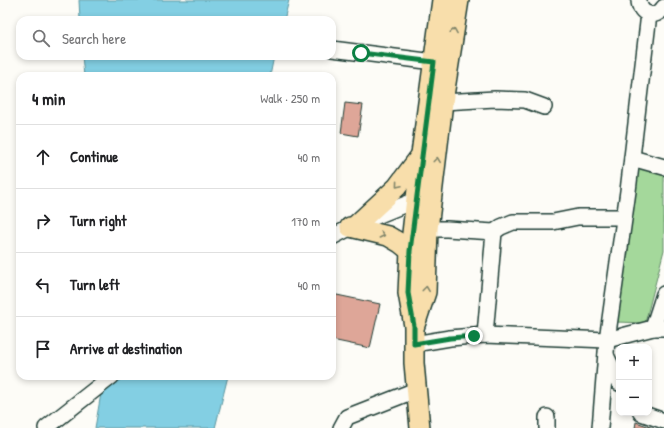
<!DOCTYPE html>
<html lang="en">
<head>
<meta charset="utf-8">
<style>
  :root { --surface:#fff; --page:#f6f6f6; --text:#202124; --muted:#757577; --line:#e0e0e0 }
  body { margin:0; font-family:"Patrick Hand",sans-serif; background:var(--page); color:var(--text) }
  .controls { position:absolute; right:12px; bottom:12px; display:grid; overflow:hidden; border-radius:8px; box-shadow:0 2px 6px #0003 }
  .controls button { width:36px; height:36px; display:grid; place-items:center; padding:0; border:0; border-bottom:1px solid var(--line); background:var(--surface); color:var(--text); font:20px sans-serif }
  .stop { position:absolute; width:12px; height:12px; margin:-9px; border:3px solid #0b8043; border-radius:50%; background:#fff }
  .stop.end { background:#0b8043; border-color:#fff; box-shadow:0 1px 4px #0008 }
  .list { margin:0; padding:0; list-style:none }
  h2 { display:flex; justify-content:space-between; align-items:center; height:52px; margin:0; padding:0 16px; font-size:17px }
  h2 small { font-size:13px; font-weight:400; color:var(--muted) }
  .list li { display:grid; grid-template-columns:26px 1fr auto; gap:12px; align-items:center; box-sizing:border-box; height:64px; padding:0 16px; border-top:1px solid var(--line) }
  .list b { display:block; font-size:15px; white-space:nowrap }
  .list em { font-size:13px; font-style:normal; color:var(--muted) }
  .icon { flex:none; width:22px; height:22px; fill:none; stroke:currentColor; stroke-width:2; stroke-linecap:round; stroke-linejoin:round }
  .map { position:relative; flex:none; width:664px; height:428px; overflow:hidden }
  .search { position:absolute; background:var(--surface); box-shadow:0 2px 6px #0003; left:16px; top:16px; width:320px; height:44px; display:flex; align-items:center; gap:10px; box-sizing:border-box; padding:0 14px; border-radius:12px; color:var(--muted); font-size:15px }
  .panel { position:absolute; background:var(--surface); box-shadow:0 2px 6px #0003; left:16px; top:72px; width:320px; height:308px; border-radius:12px }
  .map>svg:first-child { display:block }
  .green { fill:#a4d89b; stroke:#628a68 }
  .water { fill:#83cfe3; stroke:#5b959d }
  .building { fill:#dea698; stroke:#1f3d34 }
  .lines { fill:none; stroke-linecap:round; stroke-linejoin:round }
  .minor-casing { stroke:#1f3d34; stroke-width:18 }
  .major-casing { stroke:#1f3d34; stroke-width:22 }
  .minor { stroke:#fdfcf7; stroke-width:15 }
  .major { stroke:#f8deab; stroke-width:19 }
  .oneway { stroke:#81856a }
  .route { stroke:#0b8043; stroke-width:5 }
</style>
</head>
<body>
<div class="map">
<svg width="664" height="428" viewBox="0 0 664 428">
  <rect width="100%" height="100%" fill="#fdfcf7"/>
  <filter id="ink" filterUnits="userSpaceOnUse"><feTurbulence type="fractalNoise" baseFrequency=".025" numOctaves="2"/><feDisplacementMap in="SourceGraphic" scale="8" xChannelSelector="R" yChannelSelector="G"/><feConvolveMatrix kernelMatrix="1 2 1 2 8 2 1 2 1" color-interpolation-filters="sRGB"/></filter>
  <g filter="url(#ink)">
    <polygon class="green" points="639,162 664,171 664,250 645,323 616,322"/>
    <g class="water">
      <polygon points="79,0 289,0 284,20 80,20"/>
      <polygon points="82,56 274,56 270,76 84,76"/>
      <polygon points="103,376 228,376 215,428 95,428 103,382"/>
    </g>
    <g class="building">
      <polygon points="345,103 363,105 358,136 341,133"/>
      <polygon points="332,294 380,304 370,348 332,340"/>
      <polygon points="636,422 653,428 635,428"/>
    </g>
    <g class="lines">
      <g class="minor-casing">
        <g id="minor">
          <path d="M 639,0 C 639,15 656,20 664,7"/>
          <polyline points="332,49 434,62"/>
          <polyline points="443,102 495,99 525,100 544,107"/>
          <polyline points="632,158 664,167"/>
          <polyline points="428,229 447,229 494,232"/>
          <polyline points="332,237 357,224 416,200 425,201"/>
          <polyline points="653,328 664,294"/>
          <polyline points="485,335 494,232 501,227 513,222 553,222 578,217 624,217"/>
          <polyline points="414,344 450,338 485,335 607,340 653,328 664,328"/>
          <polyline points="606,355 619,383"/>
          <polyline points="641,413 664,421"/>
          <polyline points="547,417 547,428"/>
          <polyline points="46,428 112,376"/>
          <polyline points="341,428 347,417 416,390"/>
          <polyline points="600,428 607,340 628,191 649,14"/>
        </g>
      </g>
      <g class="major-casing">
        <g id="major">
          <polyline points="357,224 397,187 421,155"/>
          <polyline points="350,227 388,236 400,243 410,251"/>
          <polyline points="415,325 426,292 428,229 443,102 459,0"/>
          <polyline points="420,428 414,363 414,326 408,293 410,251 421,154 442,0"/>
        </g>
      </g>
      <use href="#minor" class="minor"/>
      <use href="#major" class="major"/>
    </g>
    <defs><path id="oneway-chevron" d="M-2-3.5L2.5 0L-2 3.5" fill="none" stroke-width="1.6" stroke-linecap="round" stroke-linejoin="round"/></defs>
    <g class="oneway">
      <use href="#oneway-chevron" transform="translate(454 31) rotate(-81)"/>
      <use href="#oneway-chevron" transform="translate(437 160) rotate(-83)"/>
      <use href="#oneway-chevron" transform="translate(398 185) rotate(130)"/>
      <use href="#oneway-chevron" transform="translate(382 235) rotate(13)"/>
      <use href="#oneway-chevron" transform="translate(426 289) rotate(-83)"/>
    </g>
  </g>
  <g class="lines" filter="url(#ink)">
    <polyline class="route" points="361,53 434,62 410,251 408,293 414,326 414,344 450,338 474,336"/>
  </g>
</svg>
<div class="controls">
<button>+</button>
<button>−</button>
</div>
<div class="stop" style="left:361px;top:53px"></div>
<div class="stop end" style="left:474px;top:336px"></div>
<div class="search"><svg class="icon" aria-label="search" viewBox="0 0 24 24"><circle cx="10" cy="10" r="6"/><path d="M15 15l6 6"/></svg>Search here</div>
<section class="panel">
<h2>4 min<small>Walk · 250 m</small></h2>
<ul class="list">
<li><svg class="icon" aria-label="ahead" viewBox="0 0 24 24"><path d="M12 20V5M6 11l6-6 6 6"/></svg><div><b>Continue</b></div><em>40 m</em></li>
<li><svg class="icon" aria-label="right" viewBox="0 0 24 24"><path d="M7 20v-9h11M14 6l5 5-5 5"/></svg><div><b>Turn right</b></div><em>170 m</em></li>
<li><svg class="icon" aria-label="left" viewBox="0 0 24 24"><path d="M17 20v-9H6M10 6l-5 5 5 5"/></svg><div><b>Turn left</b></div><em>40 m</em></li>
<li><svg class="icon" aria-label="arrive" viewBox="0 0 24 24"><path d="M6 21V4h12l-3 4 3 4H6"/></svg><div><b>Arrive at destination</b></div></li>
</ul>
</section>
</div>
</body>
</html>
